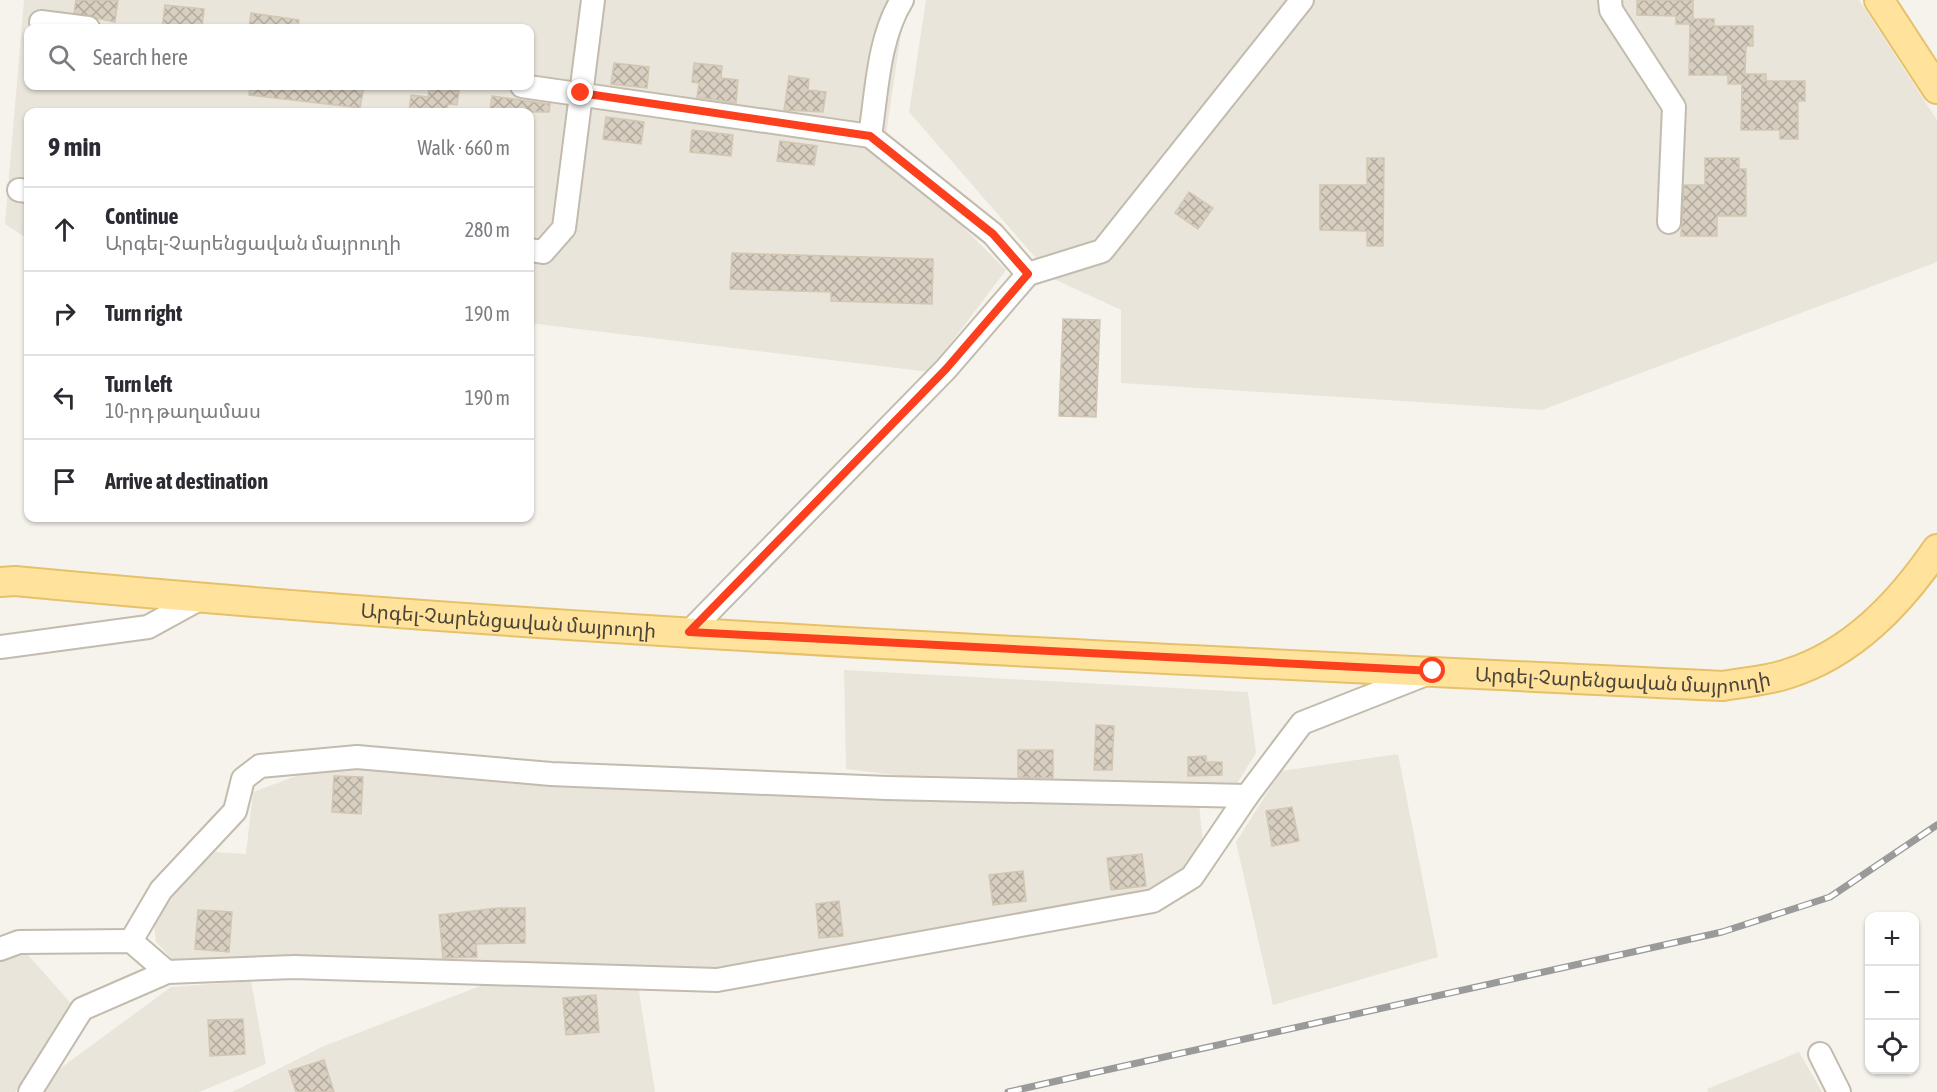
<!DOCTYPE html>
<html lang="en">
<head>
<meta charset="utf-8">
<style>
  :root { --surface:#fff; --page:#f2f2f3; --text:#2b2b33; --muted:#7c7c81; --line:#e1e1e2 }
  body { margin:0; font-family:"Asap Condensed","Noto Sans Armenian",sans-serif; background:var(--page); color:var(--text) }
  .controls { position:absolute; right:18px; bottom:18px; display:grid; overflow:hidden; border-radius:12px; box-shadow:0 2px 4px #0004 }
  .controls button { width:54px; height:54px; display:grid; place-items:center; padding:0; border:0; border-bottom:2px solid var(--line); background:var(--surface); color:var(--text); font:30px sans-serif }
  .stop { position:absolute; width:18px; height:18px; margin:-14px; border:4px solid #fc3f1d; border-radius:50%; background:#fff }
  .stop.end { background:#fc3f1d; border-color:#fff; box-shadow:0 2px 6px #0008 }
  .list { margin:0; padding:0; list-style:none }
  h2 { display:flex; justify-content:space-between; align-items:center; height:78px; margin:0; padding:0 24px; font-size:26px }
  h2 small { font-size:20px; font-weight:400; color:var(--muted) }
  .list li { display:grid; grid-template-columns:39px 1fr auto; gap:18px; align-items:center; box-sizing:border-box; height:84px; padding:0 24px; border-top:2px solid var(--line) }
  .list b { display:block; font-size:22px; white-space:nowrap }
  .list p { margin:0; font-size:20px; white-space:nowrap; color:var(--muted) }
  .list em { font-size:20px; font-style:normal; color:var(--muted) }
  .icon { flex:none; width:33px; height:33px; fill:none; stroke:currentColor; stroke-width:2; stroke-linecap:round; stroke-linejoin:round }
  .map { position:relative; flex:none; width:1937px; height:1092px; overflow:hidden }
  .search { position:absolute; background:var(--surface); box-shadow:0 2px 4px #0004; left:24px; top:24px; width:510px; height:66px; display:flex; align-items:center; gap:15px; box-sizing:border-box; padding:0 21px; border-radius:12px; color:var(--muted); font-size:22px }
  .panel { position:absolute; background:var(--surface); box-shadow:0 2px 4px #0004; left:24px; top:108px; width:510px; height:414px; border-radius:12px }
  .map>svg:first-child { display:block }
  .residential { fill:#eae5da; fill-rule:evenodd }
  .building { fill:url(#building-cross-hatch); stroke:#d3c7b4; stroke-width:1.5 }
  .lines { fill:none; stroke-linecap:round; stroke-linejoin:round }
  .minor-casing { stroke:#c2bbae; stroke-width:26 }
  .major-casing { stroke:#e6c16a; stroke-width:32 }
  .minor { stroke:#fff; stroke-width:22 }
  .major { stroke:#ffe39c; stroke-width:28 }
  .rail-casing { stroke:#9a9a9a; stroke-width:7 }
  .rail { stroke:#fff; stroke-width:4.5; stroke-dasharray:14; stroke-linecap:butt }
  .route { stroke:#fc3f1d; stroke-width:8 }
  .labels { text-anchor:middle; stroke-width:4.5; stroke-linejoin:round; paint-order:stroke }
  .street-label { font-size:20px; fill:#4b4439; stroke:#fff }
</style>
</head>
<body>
<div class="map">
<svg width="1937" height="1092" viewBox="0 0 1937 1092">
  <defs>
    <pattern id="building-cross-hatch" width="8" height="8" patternUnits="userSpaceOnUse" patternTransform="scale(1.5)"><rect width="8" height="8" fill="#d8cfc1"/><path d="M0 0l8 8M0 8l8-8" fill="none" stroke="#b1aa9e"/></pattern>
  </defs>
  <rect width="100%" height="100%" fill="#f6f3ec"/>
  <g class="residential">
    <path d="M 24,0 L 906,0 L 884,148 L 1006,270 L 929,372 L 530,323 L 530,112 L 28,112 L 28,239 L 5,224 ZM 28,28 L 530,28 L 530,86 L 28,86 Z"/>
    <polygon points="926,0 1859,0 1937,120 1937,262 1542,410 1121,383 1121,310 1054,279 909,112"/>
    <polygon points="844,670 1248,692 1256,753 1233,790 1000,788 846,769"/>
    <polygon points="1398,754 1438,957 1273,1005 1236,842 1281,771"/>
    <polygon points="320,767 899,799 1199,804 1204,853 1158,892 720,967 172,959 156,942 153,915 212,852 246,854 253,792"/>
    <polygon points="22,948 73,1006 15,1092 0,1092 0,956"/>
    <polygon points="501,978 638,985 655,1092 232,1092 324,1046"/>
    <polygon points="251,981 266,1064 199,1092 44,1092 58,1070 171,987"/>
    <polygon points="1799,1052 1822,1092 1708,1092 1707,1089"/>
  </g>
  <g class="building">
    <polygon points="76,0 118,0 115,22 74,13"/>
    <polygon points="1637,0 1693,0 1693,19 1714,19 1714,26 1753,26 1753,46 1746,46 1745,74 1766,74 1766,81 1805,81 1805,101 1798,101 1798,139 1780,139 1780,130 1741,130 1742,84 1728,84 1728,75 1689,75 1690,24 1676,24 1676,16 1637,15"/>
    <polygon points="165,5 204,9 202,28 162,28"/>
    <polygon points="251,13 299,20 298,28 249,28"/>
    <polygon points="614,63 649,67 647,88 611,84"/>
    <polygon points="694,63 722,66 721,78 738,80 736,103 697,97 699,83 692,82"/>
    <polygon points="789,76 809,79 808,90 826,92 823,112 784,110"/>
    <polygon points="250,86 364,86 360,108 249,95"/>
    <polygon points="429,87 459,91 457,105 448,104 447,112 409,112 411,95 428,97"/>
    <polygon points="492,96 550,104 549,112 495,112 490,110"/>
    <polygon points="606,117 644,122 641,144 603,139"/>
    <polygon points="692,130 733,135 731,156 690,152"/>
    <polygon points="780,141 817,146 814,165 777,161"/>
    <polygon points="1367,158 1384,158 1383,246 1367,246 1367,231 1320,230 1320,185 1367,185"/>
    <polygon points="1705,158 1739,158 1739,169 1746,169 1746,216 1717,216 1717,236 1681,236 1684,185 1705,185"/>
    <polygon points="1189,192 1213,208 1198,229 1175,213"/>
    <polygon points="732,253 933,259 932,304 831,301 831,292 730,289"/>
    <polygon points="1063,319 1100,320 1096,417 1059,416"/>
    <polygon points="1096,725 1114,726 1112,770 1094,770"/>
    <polygon points="1018,750 1053,750 1053,778 1018,777"/>
    <polygon points="1206,756 1206,762 1222,762 1222,775 1188,776 1188,757"/>
    <polygon points="334,776 363,777 361,814 332,812"/>
    <polygon points="1292,807 1299,841 1272,846 1266,811"/>
    <polygon points="1142,854 1146,886 1111,890 1107,858"/>
    <polygon points="1023,871 1026,901 993,905 989,875"/>
    <polygon points="839,901 843,936 819,938 816,904"/>
    <polygon points="498,908 525,908 525,943 476,944 477,957 443,958 439,915"/>
    <polygon points="198,910 232,912 229,952 195,949"/>
    <polygon points="596,995 599,1032 566,1035 563,998"/>
    <polygon points="243,1019 245,1054 210,1056 208,1020"/>
    <polygon points="324,1060 334,1092 296,1092 289,1071"/>
  </g>
  <g class="lines">
    <g class="minor-casing">
      <g id="minor">
        <polyline points="1610,0 1611,10 1674,107 1669,222"/>
        <polyline points="41,22 88,28"/>
        <polyline points="522,86 870,136 993,234 1028,274"/>
        <path d="M 870,136 C 877,91 878,39 902,0"/>
        <polyline points="19,190 28,191"/>
        <polyline points="530,250 543,252 564,228 593,0"/>
        <polyline points="689,632 946,369 1028,274 1102,251 1302,0"/>
        <polyline points="0,647 148,627 201,598"/>
        <polyline points="131,941 161,890 235,811 243,779 260,766 357,757 551,774 887,788 1247,796"/>
        <polyline points="0,949 19,942 131,941 167,972"/>
        <polyline points="1820,1054 1839,1092"/>
        <polyline points="30,1092 82,1009 167,972 294,967 717,980 1153,901 1192,877 1247,796 1302,723 1429,673"/>
      </g>
    </g>
    <g class="major-casing">
      <g id="major">
        <polyline points="1879,0 1937,89"/>
        <path id="s1" d="M 0,582 L 15,581 C 583,635 1154,658 1723,686 C 1744,682 1767,681 1787,674 C 1852,654 1899,604 1937,549"/>
      </g>
    </g>
    <use href="#minor" class="minor"/>
    <use href="#major" class="major"/>
    <g class="rail-casing">
      <polyline id="rail" points="1008,1092 1722,932 1830,897 1937,825"/>
    </g>
    <use href="#rail" class="rail"/>
  </g>
  <g class="lines">
    <polyline class="route" points="581,93 870,136 993,234 1028,274 946,369 689,632 1433,671"/>
  </g>
  <g class="labels">
    <g class="street-label">
      <text dy="7" stroke="none"><textPath href="#s1" startOffset="510">Արգել-Չարենցավան մայրուղի</textPath></text>
      <text dy="7" stroke="none"><textPath href="#s1" startOffset="1626">Արգել-Չարենցավան մայրուղի</textPath></text>
    </g>
  </g>
</svg>
<div class="controls">
<button>+</button>
<button>−</button>
<button><svg class="icon" aria-label="locate" viewBox="0 0 24 24"><circle cx="12" cy="12" r="6"/><path d="M12 2v4M12 18v4M2 12h4M18 12h4"/></svg></button>
</div>
<div class="stop" style="left:1433px;top:671px"></div>
<div class="stop end" style="left:581px;top:93px"></div>
<div class="search"><svg class="icon" aria-label="search" viewBox="0 0 24 24"><circle cx="10" cy="10" r="6"/><path d="M15 15l6 6"/></svg>Search here</div>
<section class="panel">
<h2>9 min<small>Walk · 660 m</small></h2>
<ul class="list">
<li><svg class="icon" aria-label="ahead" viewBox="0 0 24 24"><path d="M12 20V5M6 11l6-6 6 6"/></svg><div><b>Continue</b><p>Արգել-Չարենցավան մայրուղի</p></div><em>280 m</em></li>
<li><svg class="icon" aria-label="right" viewBox="0 0 24 24"><path d="M7 20v-9h11M14 6l5 5-5 5"/></svg><div><b>Turn right</b></div><em>190 m</em></li>
<li><svg class="icon" aria-label="left" viewBox="0 0 24 24"><path d="M17 20v-9H6M10 6l-5 5 5 5"/></svg><div><b>Turn left</b><p>10-րդ թաղամաս</p></div><em>190 m</em></li>
<li><svg class="icon" aria-label="arrive" viewBox="0 0 24 24"><path d="M6 21V4h12l-3 4 3 4H6"/></svg><div><b>Arrive at destination</b></div></li>
</ul>
</section>
</div>
</body>
</html>
